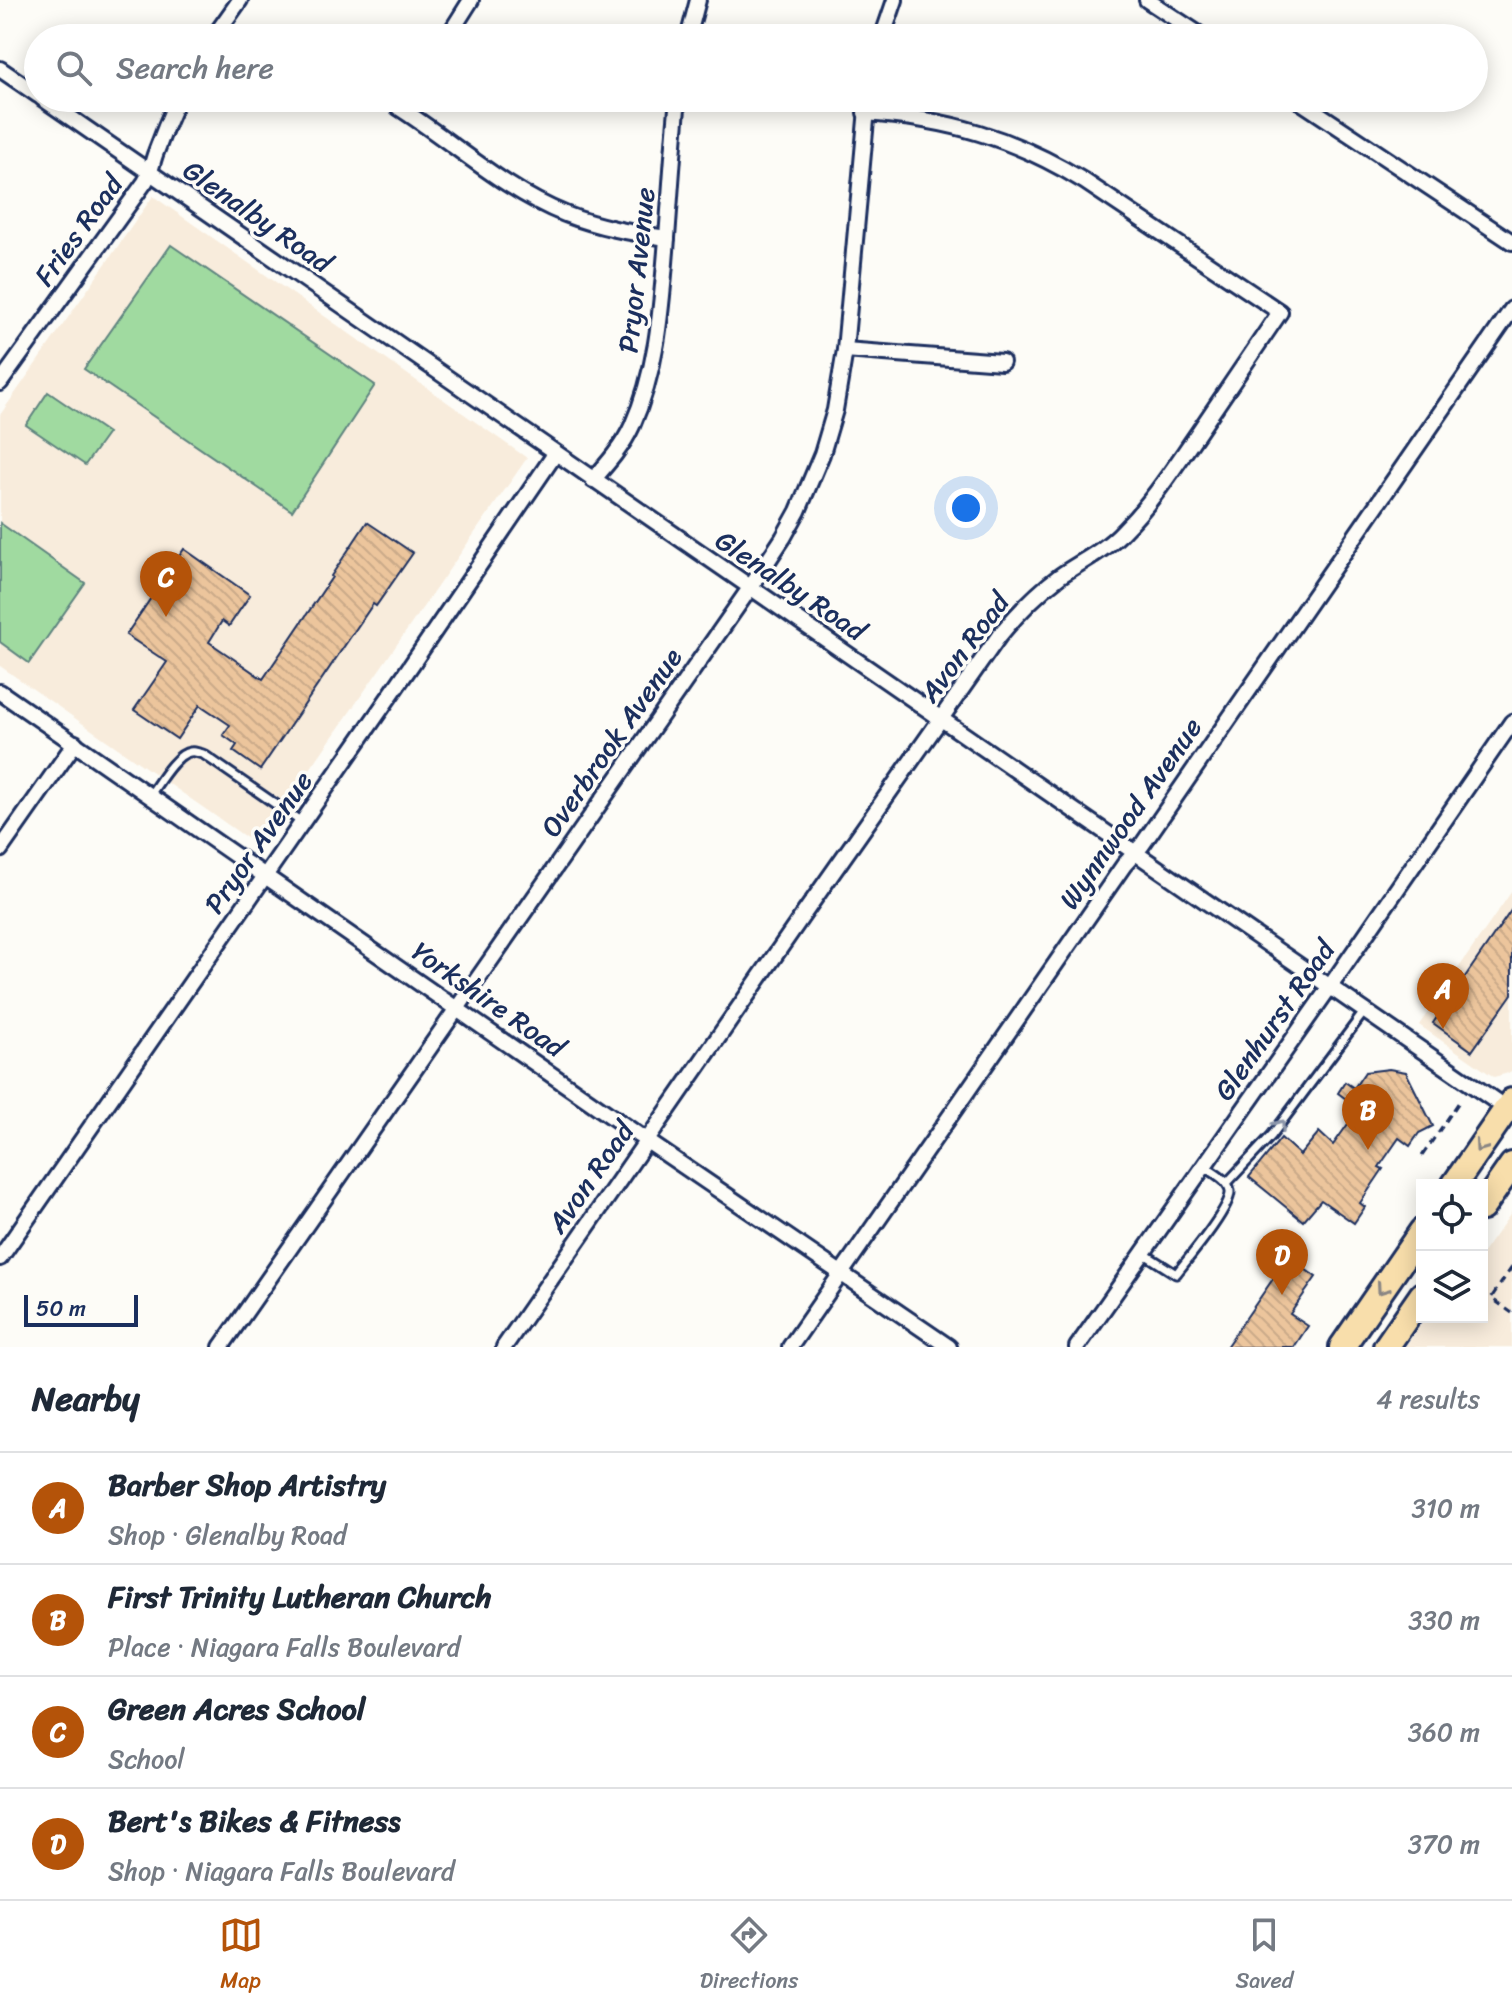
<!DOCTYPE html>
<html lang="en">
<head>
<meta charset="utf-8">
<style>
  :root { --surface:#fff; --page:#f6f6f7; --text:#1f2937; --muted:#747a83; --line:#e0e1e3; --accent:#b45309 }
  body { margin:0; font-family:Sriracha,sans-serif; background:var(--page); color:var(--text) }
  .controls { position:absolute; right:24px; bottom:24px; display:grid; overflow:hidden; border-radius:0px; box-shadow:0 4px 20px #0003 }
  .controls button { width:72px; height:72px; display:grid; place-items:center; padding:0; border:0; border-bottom:2px solid var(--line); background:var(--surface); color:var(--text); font:40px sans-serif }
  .scale { position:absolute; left:24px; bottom:20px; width:114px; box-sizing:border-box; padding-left:8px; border:4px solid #1b2f5e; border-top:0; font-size:22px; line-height:28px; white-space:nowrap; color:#1b2f5e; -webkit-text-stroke:6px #fdfcf7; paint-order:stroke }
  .you { position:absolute; left:966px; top:508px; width:28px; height:28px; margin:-20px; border:6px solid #fff; border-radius:50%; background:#1a73e8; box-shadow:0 0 0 12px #1a73e833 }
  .badge { display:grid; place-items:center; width:52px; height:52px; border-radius:50%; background:var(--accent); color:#fff; font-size:26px; font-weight:700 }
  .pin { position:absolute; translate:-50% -66px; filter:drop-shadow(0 2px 4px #0008) }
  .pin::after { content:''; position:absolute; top:42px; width:28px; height:24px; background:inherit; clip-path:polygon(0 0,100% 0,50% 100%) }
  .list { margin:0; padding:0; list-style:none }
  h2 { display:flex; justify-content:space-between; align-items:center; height:104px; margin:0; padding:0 32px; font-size:34px }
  h2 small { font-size:26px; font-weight:400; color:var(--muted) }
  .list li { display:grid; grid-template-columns:52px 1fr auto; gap:24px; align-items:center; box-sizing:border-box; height:112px; padding:0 32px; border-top:2px solid var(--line) }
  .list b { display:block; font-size:30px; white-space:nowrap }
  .list p { margin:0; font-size:26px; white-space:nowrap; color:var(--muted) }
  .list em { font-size:26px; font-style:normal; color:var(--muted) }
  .icon { flex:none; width:44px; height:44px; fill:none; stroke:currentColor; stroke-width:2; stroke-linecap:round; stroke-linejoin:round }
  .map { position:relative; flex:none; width:1512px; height:1347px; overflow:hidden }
  .search { position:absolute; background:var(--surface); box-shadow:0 4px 20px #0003; left:24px; right:24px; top:24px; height:88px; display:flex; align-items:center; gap:20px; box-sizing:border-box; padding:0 28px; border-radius:44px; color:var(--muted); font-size:30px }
  .sheet { height:552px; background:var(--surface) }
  nav { display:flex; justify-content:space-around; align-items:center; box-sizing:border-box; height:112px; border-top:2px solid var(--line); background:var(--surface); font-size:22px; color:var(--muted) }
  nav a { display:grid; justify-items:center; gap:4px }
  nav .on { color:var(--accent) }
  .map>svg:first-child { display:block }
  .built { fill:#f8ecdc }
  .pitch { fill:#a0daa0; stroke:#5e847f; stroke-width:2 }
  .building { fill:url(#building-back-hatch); stroke:#1b2f5e; stroke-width:2 }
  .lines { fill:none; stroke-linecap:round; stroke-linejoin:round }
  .service-casing { stroke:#1b2f5e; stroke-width:13 }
  .minor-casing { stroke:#1b2f5e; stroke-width:20 }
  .primary-casing { stroke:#1b2f5e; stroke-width:30 }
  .path { stroke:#1b2f5e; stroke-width:3; stroke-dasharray:8 6; stroke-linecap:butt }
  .service { stroke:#fdfcf7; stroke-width:7 }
  .minor { stroke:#fdfcf7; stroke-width:14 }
  .primary { stroke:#f8deab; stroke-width:24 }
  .oneway { stroke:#8c96aa }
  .oneway2 { stroke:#8a8684 }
  .labels { text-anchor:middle; stroke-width:7; stroke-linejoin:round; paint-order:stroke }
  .street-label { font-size:28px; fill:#1b2f5e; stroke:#fdfcf7 }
</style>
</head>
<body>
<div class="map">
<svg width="1512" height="1347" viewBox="0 0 1512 1347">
  <defs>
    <pattern id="building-back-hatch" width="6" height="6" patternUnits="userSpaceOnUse" patternTransform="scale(2)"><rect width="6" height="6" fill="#ecc59c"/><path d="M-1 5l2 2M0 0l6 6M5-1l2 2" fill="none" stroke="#caaa89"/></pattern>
  </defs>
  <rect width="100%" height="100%" fill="#fdfcf7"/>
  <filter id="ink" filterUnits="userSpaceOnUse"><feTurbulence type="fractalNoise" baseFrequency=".0125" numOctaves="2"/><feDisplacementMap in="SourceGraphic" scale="16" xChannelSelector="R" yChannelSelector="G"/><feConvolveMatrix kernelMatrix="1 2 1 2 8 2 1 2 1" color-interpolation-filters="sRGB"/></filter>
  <g filter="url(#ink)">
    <g class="built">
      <polygon points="153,196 527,458 257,845 0,666 0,415"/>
      <polygon points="1512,891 1512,1072 1494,1077 1419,1025"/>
      <polygon points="1512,1212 1512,1347 1405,1347 1426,1317 1482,1317 1482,1254"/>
    </g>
    <g class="pitch">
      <polygon points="171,245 375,385 292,511 84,369"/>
      <polygon points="48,392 108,433 85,465 26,425"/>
      <polygon points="0,523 85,583 29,663 0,642"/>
    </g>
    <g class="building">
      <polygon points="367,522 413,553 376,606 373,604 260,770 233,751 237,745 223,735 230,725 200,705 177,739 134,710 167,662 126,635 184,549 250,595 229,626 222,621 209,642 263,679 332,577 331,576"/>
      <polygon points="1512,909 1512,994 1472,1051 1433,1023"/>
      <polygon points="1389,1069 1406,1072 1433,1126 1419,1133 1410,1146 1399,1138 1379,1167 1383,1169 1360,1203 1365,1207 1354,1223 1321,1200 1303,1221 1249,1177 1281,1138 1300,1155 1319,1132 1333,1145 1355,1114 1346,1107 1350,1102 1338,1093 1345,1082 1354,1088 1365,1072"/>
      <polygon points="1288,1257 1316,1277 1290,1314 1308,1326 1294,1347 1226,1347"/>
    </g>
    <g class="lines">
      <g class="service-casing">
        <g id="service">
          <path d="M 150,795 C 158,784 176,753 190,752 C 194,751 198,753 203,754 L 303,823"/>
          <polyline points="1227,1183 1272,1135 1364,1012"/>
          <path d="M 1143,1253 L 1176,1274 C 1187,1260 1232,1207 1230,1191 C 1229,1180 1213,1173 1204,1166"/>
        </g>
      </g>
      <g class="minor-casing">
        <g id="minor">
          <polyline points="1147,0 1205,38"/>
          <polyline points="213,38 240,0"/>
          <polyline points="447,38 471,0"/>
          <polyline points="688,38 698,0"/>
          <polyline points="882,38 895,0"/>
          <polyline points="0,69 38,95"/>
          <path d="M 42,98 C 530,437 1021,773 1510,1111"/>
          <path d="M 404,98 L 398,107 C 452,141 504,190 565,214 C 598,227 632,233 667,238"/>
          <polyline points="1295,98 1512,242"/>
          <polyline points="845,350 1002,362"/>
          <path d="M 0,383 L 145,182 C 151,173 152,162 156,152 C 163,133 170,116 178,98"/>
          <path d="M 593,480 C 608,463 623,446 632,426 C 657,370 661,311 666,251 C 670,200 673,149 678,98"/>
          <polyline points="0,692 647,1141 949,1347"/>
          <polyline points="0,850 75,743"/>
          <polyline points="0,1258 412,664 555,454"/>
          <polyline points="221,1347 750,588 783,538 798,511 822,454 835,410 845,350 868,98"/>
          <path d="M 504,1347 L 805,912 L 999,636 C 1017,614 1037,593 1060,576 C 1082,561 1106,550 1124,530 C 1153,501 1175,466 1198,433 C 1225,393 1253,352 1280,312 L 1084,181 C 1012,137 948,119 865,113"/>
          <polyline points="790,1347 1124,865 1142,845 1512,309"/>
          <polyline points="1077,1347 1329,988 1512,722"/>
        </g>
      </g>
      <g class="primary-casing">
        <g id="primary">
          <polyline points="1454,1185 1512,1101"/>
          <polyline points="1482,1208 1512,1165"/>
          <polyline points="1342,1347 1422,1231"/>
          <polyline points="1386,1347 1422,1295"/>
        </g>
      </g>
      <g class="path">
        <polyline points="1422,1156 1461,1099"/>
        <polyline points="1512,1267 1491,1298 1512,1313"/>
      </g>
      <use href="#service" class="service"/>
      <use href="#minor" class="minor"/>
      <use href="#primary" class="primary"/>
    </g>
    <defs><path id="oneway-chevron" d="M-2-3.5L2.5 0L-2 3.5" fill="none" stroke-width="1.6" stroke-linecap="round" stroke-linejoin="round" transform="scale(2)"/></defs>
    <use class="oneway" href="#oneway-chevron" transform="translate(1280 1125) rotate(-52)"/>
    <g class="oneway2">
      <use href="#oneway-chevron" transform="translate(1480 1147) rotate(125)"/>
      <use href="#oneway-chevron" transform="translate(1382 1289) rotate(125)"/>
    </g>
  </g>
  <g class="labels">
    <g class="street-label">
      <text transform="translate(258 216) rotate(35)" y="10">Glenalby Road</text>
      <text transform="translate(78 230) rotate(-54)" y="10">Fries Road</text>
      <text transform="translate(636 270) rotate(-84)" y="10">Pryor Avenue</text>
      <text transform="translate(791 585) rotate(34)" y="10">Glenalby Road</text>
      <text transform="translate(964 647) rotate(-53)" y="10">Avon Road</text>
      <text transform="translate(611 742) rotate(-55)" y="10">Overbrook Avenue</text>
      <text transform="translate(1130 813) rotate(-55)" y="10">Wynnwood Avenue</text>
      <text transform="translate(258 842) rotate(-55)" y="10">Pryor Avenue</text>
      <text transform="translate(489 999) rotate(35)" y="10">Yorkshire Road</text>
      <text transform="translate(1274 1020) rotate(-55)" y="10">Glenhurst Road</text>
      <text transform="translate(590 1177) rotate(-55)" y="10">Avon Road</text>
    </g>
  </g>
</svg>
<div class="controls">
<button><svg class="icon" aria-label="locate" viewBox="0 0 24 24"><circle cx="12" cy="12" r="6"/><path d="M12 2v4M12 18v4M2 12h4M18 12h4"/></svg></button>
<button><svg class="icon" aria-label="layers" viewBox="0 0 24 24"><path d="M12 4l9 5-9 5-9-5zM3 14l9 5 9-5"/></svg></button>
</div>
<div class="scale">50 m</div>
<div class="you"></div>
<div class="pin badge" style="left:1443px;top:1029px">A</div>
<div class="pin badge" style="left:1368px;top:1150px">B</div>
<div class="pin badge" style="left:166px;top:617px">C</div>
<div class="pin badge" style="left:1282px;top:1295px">D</div>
<div class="search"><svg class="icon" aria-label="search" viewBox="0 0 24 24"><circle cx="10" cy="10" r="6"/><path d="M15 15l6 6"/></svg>Search here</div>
</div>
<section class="sheet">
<h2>Nearby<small>4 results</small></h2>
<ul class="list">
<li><span class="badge">A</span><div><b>Barber Shop Artistry</b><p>Shop · Glenalby Road</p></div><em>310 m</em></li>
<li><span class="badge">B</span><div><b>First Trinity Lutheran Church</b><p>Place · Niagara Falls Boulevard</p></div><em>330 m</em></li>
<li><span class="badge">C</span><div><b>Green Acres School</b><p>School</p></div><em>360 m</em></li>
<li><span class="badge">D</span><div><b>Bert's Bikes &amp; Fitness</b><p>Shop · Niagara Falls Boulevard</p></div><em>370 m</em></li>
</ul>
</section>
<nav>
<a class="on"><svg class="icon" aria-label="map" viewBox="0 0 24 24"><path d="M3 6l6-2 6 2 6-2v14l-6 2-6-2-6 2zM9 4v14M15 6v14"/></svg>Map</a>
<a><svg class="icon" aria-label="directions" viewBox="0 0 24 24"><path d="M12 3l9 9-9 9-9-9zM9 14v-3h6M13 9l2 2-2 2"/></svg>Directions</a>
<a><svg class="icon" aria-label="saved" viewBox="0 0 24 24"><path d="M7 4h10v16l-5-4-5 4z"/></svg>Saved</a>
</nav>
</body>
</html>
